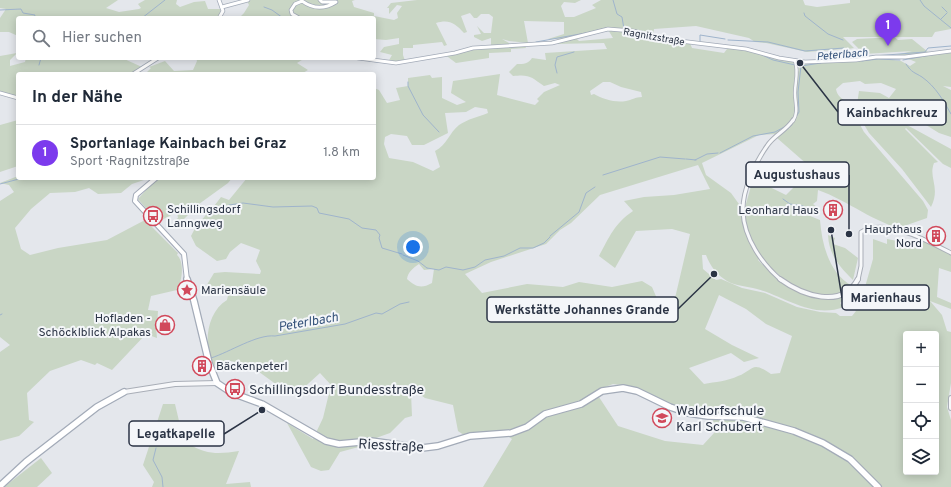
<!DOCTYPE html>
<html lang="de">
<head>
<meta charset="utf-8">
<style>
  :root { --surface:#fff; --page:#f6f6f7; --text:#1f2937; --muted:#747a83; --line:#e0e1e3; --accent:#7c3aed }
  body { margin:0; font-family:Overpass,sans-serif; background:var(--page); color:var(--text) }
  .controls { position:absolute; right:12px; bottom:12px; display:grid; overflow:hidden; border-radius:4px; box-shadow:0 2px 10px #0003 }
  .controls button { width:36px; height:36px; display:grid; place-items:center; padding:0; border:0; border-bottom:1px solid var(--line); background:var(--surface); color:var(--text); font:20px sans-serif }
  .you { position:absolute; left:413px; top:247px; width:14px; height:14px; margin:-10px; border:3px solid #fff; border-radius:50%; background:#1a73e8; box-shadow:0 0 0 6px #1a73e833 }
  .badge { display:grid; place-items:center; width:26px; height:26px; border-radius:50%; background:var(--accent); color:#fff; font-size:13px; font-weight:700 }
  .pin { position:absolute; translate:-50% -33px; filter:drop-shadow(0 1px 2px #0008) }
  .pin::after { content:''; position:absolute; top:21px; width:14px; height:12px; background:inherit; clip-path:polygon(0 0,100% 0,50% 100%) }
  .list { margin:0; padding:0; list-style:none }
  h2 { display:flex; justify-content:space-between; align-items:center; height:52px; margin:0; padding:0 16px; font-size:17px }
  h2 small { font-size:13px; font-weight:400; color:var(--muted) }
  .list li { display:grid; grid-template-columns:26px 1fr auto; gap:12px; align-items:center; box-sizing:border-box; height:56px; padding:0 16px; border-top:1px solid var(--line) }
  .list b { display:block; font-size:15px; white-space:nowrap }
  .list p { margin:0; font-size:13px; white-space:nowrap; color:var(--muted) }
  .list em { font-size:13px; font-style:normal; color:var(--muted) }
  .icon { flex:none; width:22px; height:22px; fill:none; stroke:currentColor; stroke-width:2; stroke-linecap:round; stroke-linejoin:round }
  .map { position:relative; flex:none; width:951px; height:487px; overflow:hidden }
  .search { position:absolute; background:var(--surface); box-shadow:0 2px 10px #0003; left:16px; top:16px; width:360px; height:44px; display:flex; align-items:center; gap:10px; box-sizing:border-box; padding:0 14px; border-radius:4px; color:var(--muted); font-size:15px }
  .panel { position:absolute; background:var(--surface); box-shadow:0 2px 10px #0003; left:16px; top:72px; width:360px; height:108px; border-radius:4px }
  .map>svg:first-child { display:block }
  .green { fill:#c9d6c5; fill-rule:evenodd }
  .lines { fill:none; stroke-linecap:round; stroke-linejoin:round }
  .stream { stroke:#9fb4cc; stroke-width:1 }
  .minor-far2-casing { stroke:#a9aeb7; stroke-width:4 }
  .minor-far1-casing { stroke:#a9aeb7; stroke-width:5 }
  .minor-casing { stroke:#a9aeb7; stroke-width:6 }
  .major-far2-casing { stroke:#a3abb8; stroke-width:4.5 }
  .major-far1-casing { stroke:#a3abb8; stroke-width:6 }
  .major-casing { stroke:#a3abb8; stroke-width:8 }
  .minor-far2 { stroke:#f7f8fa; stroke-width:2.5 }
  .minor-far1 { stroke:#f7f8fa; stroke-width:3 }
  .minor { stroke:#f7f8fa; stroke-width:4 }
  .major-far2 { stroke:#fff; stroke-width:3 }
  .major-far1 { stroke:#fff; stroke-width:4 }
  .major { stroke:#fff; stroke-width:5.5 }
  .labels { text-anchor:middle; stroke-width:4; stroke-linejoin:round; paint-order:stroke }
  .far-street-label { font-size:10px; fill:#2b3445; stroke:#f4f6f9 }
  .far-water-label { font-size:11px; font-style:italic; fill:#34527a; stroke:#f4f6f9 }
  .poi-label { font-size:12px; fill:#2b3445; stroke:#f4f6f9; text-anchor:start }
  .water-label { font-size:13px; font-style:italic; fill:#34527a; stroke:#f4f6f9 }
  .near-poi-label { font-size:14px; fill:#2b3445; stroke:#f4f6f9; text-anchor:start }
  .near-street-label { font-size:14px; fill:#2b3445; stroke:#f4f6f9 }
  .leader { fill:none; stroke:#2b3445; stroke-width:1.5 }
  .callout-dot { fill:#2b3445; stroke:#f4f6f9; stroke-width:1.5 }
  .callout { fill:#f4f6f9; stroke:#2b3445; stroke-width:1.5 }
  .callout-label { font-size:13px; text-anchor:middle; font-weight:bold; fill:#2b3445 }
</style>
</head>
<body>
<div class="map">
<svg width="951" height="487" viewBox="0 0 951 487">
  <rect width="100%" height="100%" fill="#e4e7ec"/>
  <g class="green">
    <polygon points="0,0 118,0 106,8 119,12 139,9 141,8 138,4 145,0 177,0 176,4 180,7 194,2 205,1 208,9 221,9 218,18 18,18 18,36 9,32 0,32 0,18 6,9 0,8"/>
    <path d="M 251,0 L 355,0 L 352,1 L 354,7 L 374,13 L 374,16 L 394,20 L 398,18 L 397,13 L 402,6 L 397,5 L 389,14 L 389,8 L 387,8 L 391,3 L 417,0 L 581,0 L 575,3 L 564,2 L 561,6 L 565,17 L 574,17 L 596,8 L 592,5 L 601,0 L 803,0 L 805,5 L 817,7 L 850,3 L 850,0 L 951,0 L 951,29 L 935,32 L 932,37 L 843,37 L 854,48 L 848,49 L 855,55 L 863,57 L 854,56 L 843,49 L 807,52 L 766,43 L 755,42 L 749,38 L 696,26 L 654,29 L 653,35 L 689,41 L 692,48 L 724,53 L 730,45 L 746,48 L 792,61 L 799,72 L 798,63 L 886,58 L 885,59 L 901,61 L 910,66 L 916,62 L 906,58 L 951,52 L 951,87 L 943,86 L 951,90 L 951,137 L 939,133 L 918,120 L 907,125 L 951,149 L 951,168 L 943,164 L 906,128 L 905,129 L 938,162 L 934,163 C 928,178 941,187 931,207 L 902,169 L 869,133 L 856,111 L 859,91 L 880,93 L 889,98 L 896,89 L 881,83 L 865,84 L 860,81 L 843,83 L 836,89 C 837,95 841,99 847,101 L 864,132 L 923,201 L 928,210 L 927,218 L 907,225 L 906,230 C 874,223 849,201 818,190 L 817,201 L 813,204 L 817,207 L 810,216 L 820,220 C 822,245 829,273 852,286 C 817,311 786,282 760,258 L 758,260 C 785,287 816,312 854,290 L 840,303 L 844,307 C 812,319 786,297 757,289 C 746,286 736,286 727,281 C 717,275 710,266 706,255 L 702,255 L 703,269 L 716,280 L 721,279 L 742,288 L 765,293 L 797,307 L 820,312 L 836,313 L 840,316 L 852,316 L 856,311 L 850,306 L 855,299 L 864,303 L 867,291 L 865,287 L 873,259 L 873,239 L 887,244 L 887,239 L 913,244 L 919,240 L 916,237 L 951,255 L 951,272 L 939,268 L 937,297 L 951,303 L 951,309 L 930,301 L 942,315 L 947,331 L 951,332 L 951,383 L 947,407 L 951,420 L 951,487 L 483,487 L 512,439 L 509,437 L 468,438 L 458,431 L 453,405 L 425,398 L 415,391 L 411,393 L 412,416 L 405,418 L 390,433 L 376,438 L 370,444 L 340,452 L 329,470 L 321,471 L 311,467 L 287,423 L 313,439 L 323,418 L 331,385 L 320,373 L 298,393 L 279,390 L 277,385 L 251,366 L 227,360 L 218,367 L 214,365 C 212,359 208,352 208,347 C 206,329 212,309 227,300 L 229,291 L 202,293 L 214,273 L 225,272 L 260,274 L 261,271 L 256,261 L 260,250 L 241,243 L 230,252 L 226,259 L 217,261 L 196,246 L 191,236 C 198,221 212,210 221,197 L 229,200 L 247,178 L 374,178 L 374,88 L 379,90 L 387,103 L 400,100 L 396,88 L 408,86 L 408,78 L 430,75 L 432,78 L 442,77 L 442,98 L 457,105 L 466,102 L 451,93 L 453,81 L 500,74 L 497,95 L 535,105 L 539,101 L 537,99 L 544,92 L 560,85 L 555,83 L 544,86 C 531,77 530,74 513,76 L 509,72 L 517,64 C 524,64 528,64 532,58 L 546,60 L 545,53 L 607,49 L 604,43 L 553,44 L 576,38 L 579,41 L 613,38 L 607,28 L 563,39 L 548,39 L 564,34 L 564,22 L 524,21 L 528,43 L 509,41 L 502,39 L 509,43 L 510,46 L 525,46 L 526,48 L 511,49 L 511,52 L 489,53 L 489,58 L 456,63 L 444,54 L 491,46 L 491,38 L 482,41 L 474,37 L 474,35 L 481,34 L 477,26 L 484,33 L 491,33 L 493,17 L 489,14 L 481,14 L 477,18 L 474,18 L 470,13 L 461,16 L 467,32 L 464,33 C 455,23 449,19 436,23 L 447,45 L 444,46 L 442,42 L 413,45 L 413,48 L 403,48 L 403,55 L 405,61 L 388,62 L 392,55 L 380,52 L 384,47 L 399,44 L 399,38 L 386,40 L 374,39 L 374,18 L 239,18 L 244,13 L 249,5 L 247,1 ZM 603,82 L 610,82 L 621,87 L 641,92 L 642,97 C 635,97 632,100 626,101 C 615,103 603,99 594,94 L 591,95 L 590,91 ZM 475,107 L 487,109 L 488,113 C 478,117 468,119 459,125 C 449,133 447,145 435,151 L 440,167 L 433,171 L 413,162 L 389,158 L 384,144 L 385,137 L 391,134 L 407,136 L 412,145 L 424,145 L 448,133 L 445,113 L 466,112 ZM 787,127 L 790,128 L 777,135 L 777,138 L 817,173 L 794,187 L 786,195 L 753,179 L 744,211 L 731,193 L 706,175 L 702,163 L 759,135 L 777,134 ZM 698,165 L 710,189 L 674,195 L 644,197 L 624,201 L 633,211 C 614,224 610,236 599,256 L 615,268 L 636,231 L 672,229 L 690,234 L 672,311 L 658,301 L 652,287 L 642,281 L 612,287 L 579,282 L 563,287 L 527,284 L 482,293 L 465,274 L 491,262 L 546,244 L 560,230 L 571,223 L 600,195 ZM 419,264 L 424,270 L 434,269 L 432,283 C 421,289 416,287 407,279 C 408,272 413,268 419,264 ZM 719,295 L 746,309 L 766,324 L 792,336 L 780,373 L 771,374 C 751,360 754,370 738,376 C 728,381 715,382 704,384 L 689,368 L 731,353 L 744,362 L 759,358 L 732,345 L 705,329 ZM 906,334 L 936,334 L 936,472 L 906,472 ZM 613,384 L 629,386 L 643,394 L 688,413 L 737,418 L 713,420 L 714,433 L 703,445 L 665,441 L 618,426 L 595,391 Z"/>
    <polygon points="894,37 898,40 912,39 928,52 911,56 892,56 912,51 864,54 852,42 857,39"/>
    <polygon points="17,53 10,60 10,66 25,62 26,58 122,58 142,67 132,74 18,74 18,97 0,92 0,56"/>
    <polygon points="196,58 305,58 297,63 308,70 301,74 145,74 151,68 149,67 165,61 174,71 193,70 197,61"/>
    <polygon points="18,120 18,166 0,172 0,125"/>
    <path d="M 18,176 L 18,178 L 150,178 L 132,184 L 121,193 L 98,194 L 89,188 L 75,192 L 50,193 L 31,209 L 15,228 L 21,249 L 30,255 L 58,248 L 107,240 L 145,220 L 178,253 L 177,255 C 185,262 182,282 177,290 L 151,296 L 148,310 L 158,311 L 157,326 L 155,327 L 156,327 L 157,338 L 146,334 L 112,370 L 97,363 L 95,365 L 81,360 L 50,371 L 27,393 L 29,420 L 34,422 L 19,436 L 0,441 L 0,352 L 10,345 L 0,337 L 0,201 L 14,192 L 9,185 L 0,183 Z"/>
    <polygon points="157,178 232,178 228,183 199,204 181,222 176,222 175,220 178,218 177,212 158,222 138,199"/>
    <path d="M 828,235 L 835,238 L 833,244 L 845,248 L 858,258 L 853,280 C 839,266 829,255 828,235 Z"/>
    <path d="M 163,404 L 175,404 L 179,421 L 193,432 L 189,444 C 206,455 220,454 239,451 L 226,484 L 250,482 L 251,487 L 152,487 L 154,482 L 143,465 Z"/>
    <polygon points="41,458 52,473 37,487 4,487"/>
  </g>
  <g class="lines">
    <g class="stream">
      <polyline points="613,0 617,14 622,17 624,29"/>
      <polyline points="920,0 924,6 951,28"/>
      <polyline points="264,7 272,10 283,18"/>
      <polyline points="942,7 947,12"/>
      <polyline points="0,10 21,9 23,13 35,15 34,18"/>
      <polyline points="804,13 805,16 828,34 843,40"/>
      <polyline points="142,18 165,0"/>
      <polyline points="941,19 947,13"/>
      <polyline points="594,31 606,28"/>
      <polyline points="646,35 650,39 661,39"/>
      <polyline points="728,40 768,42 805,51 844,48 855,56 861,57 925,52 928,48 951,46"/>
      <polyline points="700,41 700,35 725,39"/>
      <polyline points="536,42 591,32"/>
      <polyline points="678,42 687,43"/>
      <polyline points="511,47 525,46"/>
      <polyline points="762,55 773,60 795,65"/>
      <polyline points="353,59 355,59"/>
      <polyline points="903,60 936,54"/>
      <polyline points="369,61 387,63"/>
      <polyline points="862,61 878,59 900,60"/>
      <path d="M 906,64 C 912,73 914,72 922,77 C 936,87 943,100 951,114"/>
      <polyline points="39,65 41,58"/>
      <polyline points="557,73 555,65 557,57 574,52"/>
      <polyline points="408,82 408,86 423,115 439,132"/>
      <polyline points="792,124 799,112 798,92 801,66 821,63"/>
      <polyline points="782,134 792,125"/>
      <polyline points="720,153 753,136 775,132 786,126"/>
      <polyline points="686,159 696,160"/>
      <polyline points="695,160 707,154 718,153"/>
      <polyline points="603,175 660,157 685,159"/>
      <polyline points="753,179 757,167"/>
      <polyline points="0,184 19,179"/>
      <polyline points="783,199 790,204 803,206"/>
      <polyline points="229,205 243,203 273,207 312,206 317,208 319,213 349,219 362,228 376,230 380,235 379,238 382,248 402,254"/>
      <polyline points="550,236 579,212 586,193 595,187"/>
      <polyline points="403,255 418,261 427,268"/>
      <polyline points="427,268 439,270 446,267 463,270 475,267 485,260 504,256 520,248 533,248 544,243 550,237"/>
      <polyline points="0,315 2,314"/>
      <path d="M 211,358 C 230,352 257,334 275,336 L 345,324 L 376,313 L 382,314 L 400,304 L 409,302"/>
      <polyline points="156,448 153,460 162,477 163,487"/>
    </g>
    <g class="minor-far2-casing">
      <path id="minor-far2" d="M 793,121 C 799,111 795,104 795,93 C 795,81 799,73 795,61"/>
    </g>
    <g class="minor-far1-casing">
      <g id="minor-far1">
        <path d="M 781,280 C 762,264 744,238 743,212 C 742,190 755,163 767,146 C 774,135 786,131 793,120"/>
        <path d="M 858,280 L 861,266 L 861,232 C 885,217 928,241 951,253"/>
      </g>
    </g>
    <g class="minor-casing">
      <g id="minor">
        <path d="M 780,279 C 802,295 842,310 858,279"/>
        <polyline points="124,392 175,384 217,383"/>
        <polyline points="951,398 951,408"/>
      </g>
    </g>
    <g class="major-far2-casing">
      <g id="major-far2">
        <polyline points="219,0 223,11 219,18"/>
        <polyline points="222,7 248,0"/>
        <path d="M 299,18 L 292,14 L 291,10 L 295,4 L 302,1 C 313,9 325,9 336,2 L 322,2 L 320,0"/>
        <polyline points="358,58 396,63 455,53 473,48 552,43 608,29 633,31 672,40 746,49 779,58 805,62 856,60 876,57 905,57 951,51"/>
        <polyline points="133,74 158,58"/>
        <polyline points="0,93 18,98"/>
      </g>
    </g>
    <g class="major-far1-casing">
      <polyline id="major-far1" points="156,178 136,195 135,201 184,254 187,280"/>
    </g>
    <g class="major-casing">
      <g id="major">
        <polyline points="187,279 194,301 209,363 217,383 232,393 262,404 326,441 339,444 371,441 422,448 438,446 470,436 511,433 527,427 545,414 581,404 602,391 623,388 637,391 670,407 688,413 708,416 743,417 794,431 823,443 850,459 878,487"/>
        <polyline points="0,486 26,462 97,407 124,392"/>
      </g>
    </g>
    <use href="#minor-far2" class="minor-far2"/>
    <use href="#minor-far1" class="minor-far1"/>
    <use href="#minor" class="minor"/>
    <use href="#major-far2" class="major-far2"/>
    <use href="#major-far1" class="major-far1"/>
    <use href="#major" class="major"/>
  </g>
  <defs>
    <g id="building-ring" transform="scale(1)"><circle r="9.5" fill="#f4f6f9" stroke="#d1495b" stroke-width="1.5"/><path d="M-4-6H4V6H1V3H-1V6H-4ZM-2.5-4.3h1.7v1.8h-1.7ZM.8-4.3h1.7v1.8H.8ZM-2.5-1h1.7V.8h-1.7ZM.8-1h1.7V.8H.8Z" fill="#d1495b"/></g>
    <g id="bus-ring" transform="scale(1)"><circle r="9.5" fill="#f4f6f9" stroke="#d1495b" stroke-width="1.5"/><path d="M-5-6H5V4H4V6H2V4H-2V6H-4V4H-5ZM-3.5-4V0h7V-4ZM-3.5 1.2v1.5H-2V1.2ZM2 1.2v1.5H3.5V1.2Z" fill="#d1495b"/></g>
    <g id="sight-ring" transform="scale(1)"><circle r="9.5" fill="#f4f6f9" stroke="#d1495b" stroke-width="1.5"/><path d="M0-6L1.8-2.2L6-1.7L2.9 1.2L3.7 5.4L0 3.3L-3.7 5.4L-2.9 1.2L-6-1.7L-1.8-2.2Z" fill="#d1495b"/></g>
    <g id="shop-ring" transform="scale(1)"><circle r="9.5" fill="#f4f6f9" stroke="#d1495b" stroke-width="1.5"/><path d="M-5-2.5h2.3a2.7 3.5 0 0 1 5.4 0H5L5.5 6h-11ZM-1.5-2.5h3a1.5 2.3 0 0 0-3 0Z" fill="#d1495b"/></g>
    <g id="school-ring" transform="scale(1)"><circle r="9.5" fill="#f4f6f9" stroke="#d1495b" stroke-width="1.5"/><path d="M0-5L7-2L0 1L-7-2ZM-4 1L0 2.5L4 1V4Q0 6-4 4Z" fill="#d1495b"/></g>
  </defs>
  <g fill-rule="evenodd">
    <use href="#building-ring" x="833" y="210"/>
    <use href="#bus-ring" x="153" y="216"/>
    <use href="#building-ring" x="936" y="236"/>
    <use href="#sight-ring" x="187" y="290"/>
    <use href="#shop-ring" x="165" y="325"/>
    <use href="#building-ring" x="202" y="366"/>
    <use href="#bus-ring" x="235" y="389"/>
    <use href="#school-ring" x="662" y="418"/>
  </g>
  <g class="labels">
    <g class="far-street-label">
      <text transform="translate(654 36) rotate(10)" y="4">Ragnitzstraße</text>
    </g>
    <g class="far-water-label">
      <text transform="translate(842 54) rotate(-5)" y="4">Peterlbach</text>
    </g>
    <g class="poi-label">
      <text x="167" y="213">Schillingsdorf<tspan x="167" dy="14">Lanngweg</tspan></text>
      <text x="819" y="214" text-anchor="end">Leonhard Haus</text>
      <text x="922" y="233" text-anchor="end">Haupthaus<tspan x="922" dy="14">Nord</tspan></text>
      <text x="201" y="294">Mariensäule</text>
      <text x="151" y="322" text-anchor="end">Hofladen -<tspan x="151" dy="14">Schöcklblick Alpakas</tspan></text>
      <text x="216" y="370">Bäckenpeterl</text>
    </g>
    <g class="water-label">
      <text transform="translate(308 321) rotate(-10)" y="5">Peterlbach</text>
    </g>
    <g class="near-poi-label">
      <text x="249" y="394">Schillingsdorf Bundesstraße</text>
      <text x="676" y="415">Waldorfschule<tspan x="676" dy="16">Karl Schubert</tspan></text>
    </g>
    <g class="near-street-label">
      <text transform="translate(391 445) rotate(3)" y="5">Riesstraße</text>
    </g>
  </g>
  <path class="leader" d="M800 63L838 112M849 234L849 175M831 230L842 298M714 274L678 309M262 410L224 434"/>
  <g class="callout-dot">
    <circle cx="800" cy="63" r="4"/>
    <circle cx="849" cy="234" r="4"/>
    <circle cx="831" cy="230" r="4"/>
    <circle cx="714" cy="274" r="4"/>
    <circle cx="262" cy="410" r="4"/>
  </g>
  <g class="callout">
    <rect x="838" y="100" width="108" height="25" rx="4"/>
    <rect x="746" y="162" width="103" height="25" rx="4"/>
    <rect x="842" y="285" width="87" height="25" rx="4"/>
    <rect x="487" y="297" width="191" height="25" rx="4"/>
    <rect x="129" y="421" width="95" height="25" rx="4"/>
  </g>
  <g class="callout-label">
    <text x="892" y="117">Kainbachkreuz</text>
    <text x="797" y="179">Augustushaus</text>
    <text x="886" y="302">Marienhaus</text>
    <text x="582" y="314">Werkstätte Johannes Grande</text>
    <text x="176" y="438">Legatkapelle</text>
  </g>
</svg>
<div class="controls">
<button>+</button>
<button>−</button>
<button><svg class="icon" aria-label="locate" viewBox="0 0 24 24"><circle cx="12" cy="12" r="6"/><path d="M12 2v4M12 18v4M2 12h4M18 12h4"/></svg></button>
<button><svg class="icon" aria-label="layers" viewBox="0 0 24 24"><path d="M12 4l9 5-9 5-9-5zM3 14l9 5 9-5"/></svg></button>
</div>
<div class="you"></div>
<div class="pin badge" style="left:888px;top:46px">1</div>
<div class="search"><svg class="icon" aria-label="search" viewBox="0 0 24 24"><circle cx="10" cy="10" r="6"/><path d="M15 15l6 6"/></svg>Hier suchen</div>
<section class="panel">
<h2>In der Nähe<small></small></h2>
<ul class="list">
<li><span class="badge">1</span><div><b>Sportanlage Kainbach bei Graz</b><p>Sport · Ragnitzstraße</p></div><em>1.8 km</em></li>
</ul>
</section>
</div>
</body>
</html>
